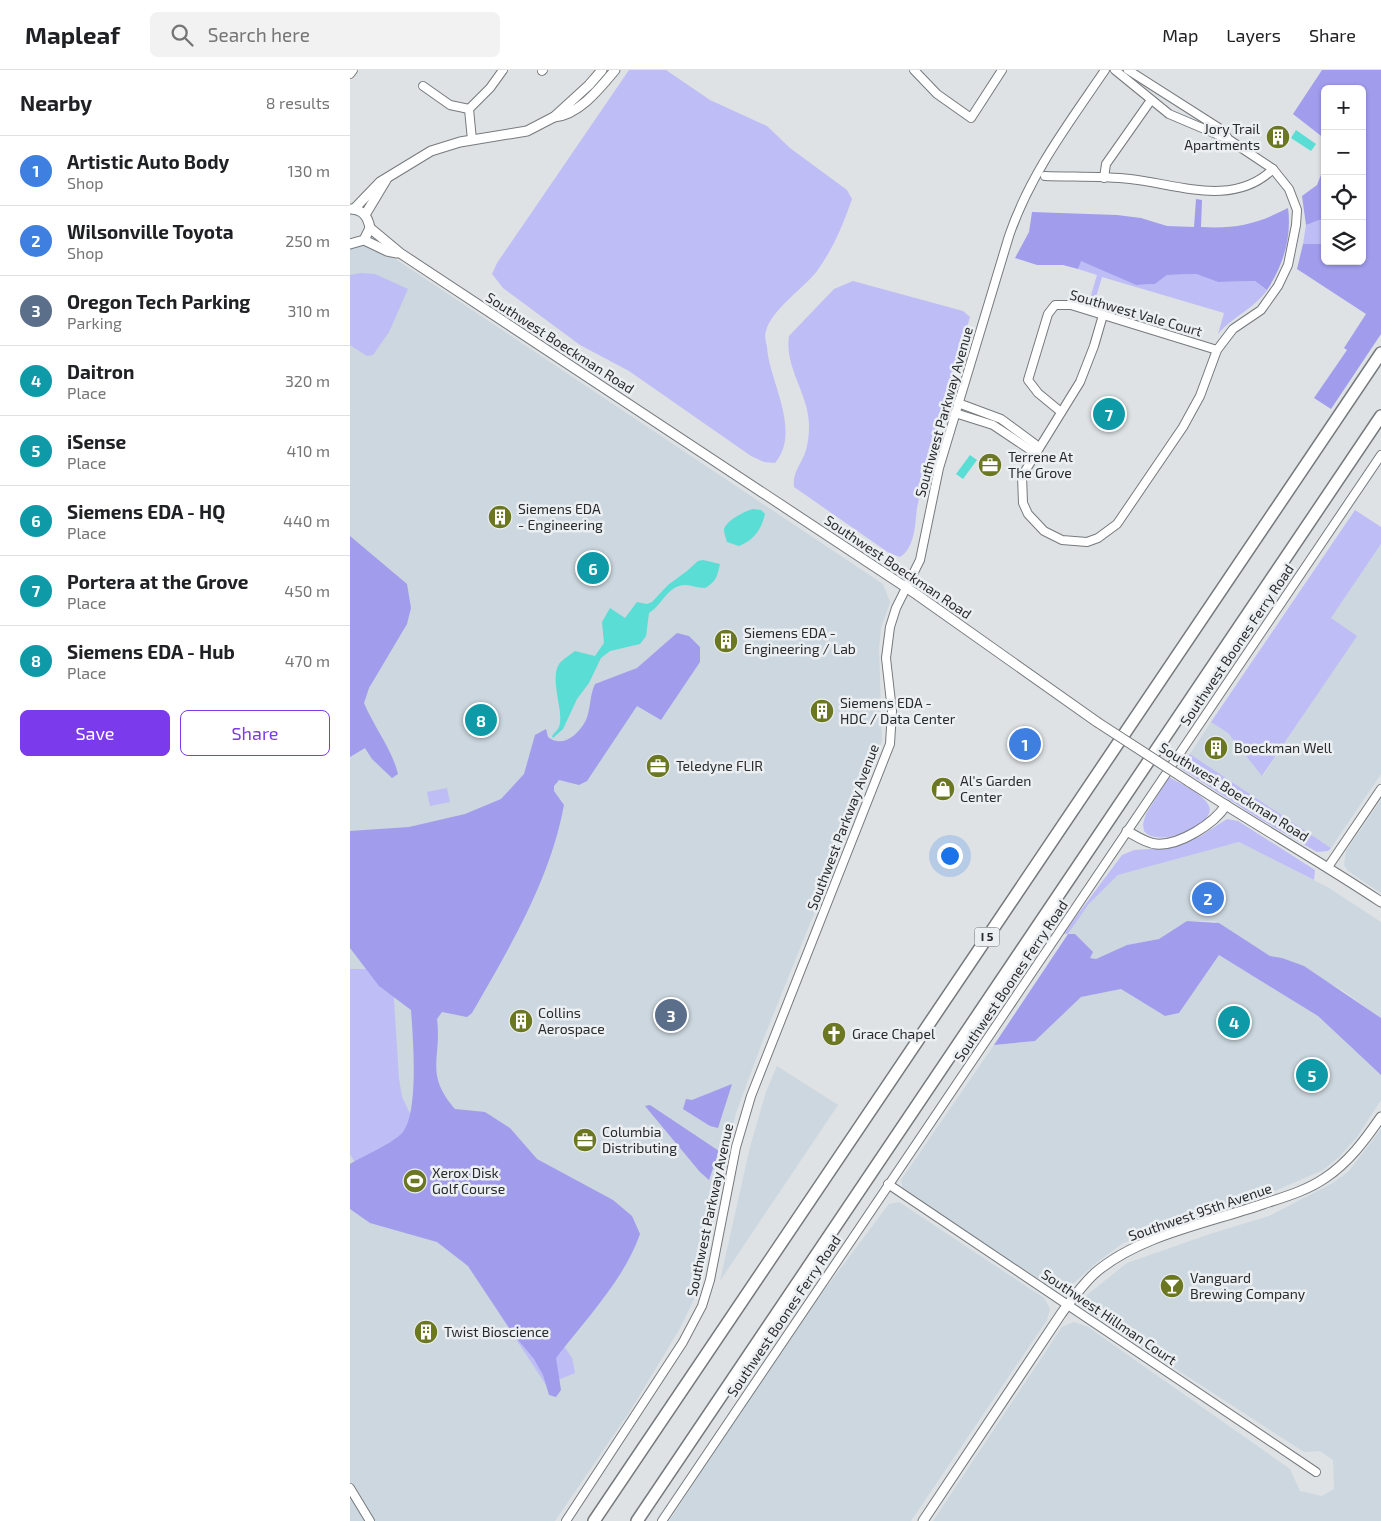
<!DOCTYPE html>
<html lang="en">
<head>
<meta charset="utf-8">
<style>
  :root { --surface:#fff; --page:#f2f2f2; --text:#202124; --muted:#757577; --line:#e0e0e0; --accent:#7c3aed }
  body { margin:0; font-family:"Exo 2",sans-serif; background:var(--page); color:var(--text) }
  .controls { position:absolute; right:15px; top:15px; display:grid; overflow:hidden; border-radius:8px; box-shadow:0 1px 4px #0004 }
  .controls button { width:45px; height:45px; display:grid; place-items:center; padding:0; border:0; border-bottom:1px solid var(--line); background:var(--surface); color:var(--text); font:25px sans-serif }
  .you { position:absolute; left:599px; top:785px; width:18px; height:18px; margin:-12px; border:4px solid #fff; border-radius:50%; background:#1a73e8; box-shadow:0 0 0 8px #1a73e833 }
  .badge { display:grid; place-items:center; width:32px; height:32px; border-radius:50%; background:var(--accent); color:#fff; font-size:16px; font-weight:700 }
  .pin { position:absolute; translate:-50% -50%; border:2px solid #fff; box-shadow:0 1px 5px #0006 }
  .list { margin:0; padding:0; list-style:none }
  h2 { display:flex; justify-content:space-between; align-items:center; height:65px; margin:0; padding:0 20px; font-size:21px }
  h2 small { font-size:16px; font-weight:400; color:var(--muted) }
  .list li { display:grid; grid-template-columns:32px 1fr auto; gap:15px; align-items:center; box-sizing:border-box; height:70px; padding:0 20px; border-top:1px solid var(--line) }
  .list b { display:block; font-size:19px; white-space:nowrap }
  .list p { margin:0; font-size:16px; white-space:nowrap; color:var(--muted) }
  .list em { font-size:16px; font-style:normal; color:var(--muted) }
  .actions { display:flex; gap:10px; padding:15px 20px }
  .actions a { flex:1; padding:11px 0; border:1px solid var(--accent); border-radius:8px; text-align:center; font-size:18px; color:var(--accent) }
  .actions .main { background:var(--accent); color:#fff }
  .icon { flex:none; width:28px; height:28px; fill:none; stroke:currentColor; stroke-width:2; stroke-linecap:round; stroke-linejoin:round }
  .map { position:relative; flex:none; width:1031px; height:1451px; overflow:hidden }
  header { display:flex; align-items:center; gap:30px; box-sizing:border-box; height:70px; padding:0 25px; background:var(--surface); border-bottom:1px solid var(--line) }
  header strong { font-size:24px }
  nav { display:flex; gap:28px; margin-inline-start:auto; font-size:18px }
  .search { width:350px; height:45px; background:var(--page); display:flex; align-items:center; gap:12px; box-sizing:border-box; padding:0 18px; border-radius:8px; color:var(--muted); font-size:19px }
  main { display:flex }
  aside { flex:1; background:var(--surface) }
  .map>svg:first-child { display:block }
  .built { fill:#ccd7df }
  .green { fill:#bfbdf5 }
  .forest { fill:#a19cec }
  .water { fill:#59ddd4 }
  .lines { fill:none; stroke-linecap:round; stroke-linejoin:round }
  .minor-casing { stroke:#767a7d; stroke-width:10 }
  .major-casing { stroke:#767a7d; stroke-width:11 }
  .highway-casing { stroke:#767a7d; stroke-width:14 }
  .minor { stroke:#fff; stroke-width:8 }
  .major { stroke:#fff; stroke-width:9 }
  .highway { stroke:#fff; stroke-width:11 }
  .major-bridge-casing { stroke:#767a7d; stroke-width:11; stroke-linecap:butt }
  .major-bridge { stroke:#fff; stroke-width:9 }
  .labels { text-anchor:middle; stroke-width:5; stroke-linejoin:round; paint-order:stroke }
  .shield { fill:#ebeff2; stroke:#636667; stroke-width:1 }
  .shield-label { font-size:12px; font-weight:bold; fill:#292b2c }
  .poi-label { font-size:14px; fill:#292b2c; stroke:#ebeff2; text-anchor:start }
  .street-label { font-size:14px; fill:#292b2c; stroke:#ebeff2 }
</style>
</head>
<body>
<header>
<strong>Mapleaf</strong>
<div class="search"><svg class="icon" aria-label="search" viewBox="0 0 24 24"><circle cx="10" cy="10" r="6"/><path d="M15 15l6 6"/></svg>Search here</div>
<nav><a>Map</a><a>Layers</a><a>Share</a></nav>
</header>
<main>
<aside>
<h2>Nearby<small>8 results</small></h2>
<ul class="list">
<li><span class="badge" style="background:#3f7fe0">1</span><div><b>Artistic Auto Body</b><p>Shop</p></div><em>130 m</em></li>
<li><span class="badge" style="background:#3f7fe0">2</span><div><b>Wilsonville Toyota</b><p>Shop</p></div><em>250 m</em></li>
<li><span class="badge" style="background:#5c6f8a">3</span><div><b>Oregon Tech Parking</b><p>Parking</p></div><em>310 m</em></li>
<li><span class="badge" style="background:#0f9aa8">4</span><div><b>Daitron</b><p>Place</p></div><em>320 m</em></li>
<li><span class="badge" style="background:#0f9aa8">5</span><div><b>iSense</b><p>Place</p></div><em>410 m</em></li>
<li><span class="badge" style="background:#0f9aa8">6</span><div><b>Siemens EDA - HQ</b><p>Place</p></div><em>440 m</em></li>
<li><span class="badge" style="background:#0f9aa8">7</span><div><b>Portera at the Grove</b><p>Place</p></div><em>450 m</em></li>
<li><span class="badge" style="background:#0f9aa8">8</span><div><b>Siemens EDA - Hub</b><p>Place</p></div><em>470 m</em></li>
</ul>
<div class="actions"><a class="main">Save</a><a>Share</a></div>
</aside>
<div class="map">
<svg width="1031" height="1451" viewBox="0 0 1031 1451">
  <rect width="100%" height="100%" fill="#dee2e5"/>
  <g class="built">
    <polygon points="5,167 14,168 533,514 540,532 531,558 529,578 532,670 525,692 413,970 386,1043 346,1225 329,1260 280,1341 205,1451 0,1451 0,170"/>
    <polygon points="1031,474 1031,704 981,778 840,684 861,652 878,663 913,706 1006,566 981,548"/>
    <polygon points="1031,730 1031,823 998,801 994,795 996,781"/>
    <polygon points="889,772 979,818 1031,852 1031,948 992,920 932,888 920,886 864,851 837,851 809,869 777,875 746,889 739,888 718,864 738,835 768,805"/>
    <polygon points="869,885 968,946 1031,1005 1031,1030 1007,1067 989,1087 973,1100 904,1130 773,1173 746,1193 716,1220 709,1222 553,1121 551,1110 644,975 685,971 731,927 771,919 815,946 829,943"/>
    <polygon points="427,996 488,1035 370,1211 400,1077 416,1022"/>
    <polygon points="1031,1059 1031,1451 583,1451 712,1257 724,1252 738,1257 940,1399 950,1421 972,1426 984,1419 983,1390 970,1381 954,1382 740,1243 734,1233 737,1225 777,1193 860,1164 919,1146 983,1113 999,1101"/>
    <polygon points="549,1132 694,1228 700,1239 697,1250 561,1451 319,1451 448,1255 539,1134"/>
  </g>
  <g class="green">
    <path d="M 279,0 L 316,0 L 360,30 L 417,56 L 440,78 L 497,120 L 502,129 C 493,155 483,179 467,201 C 453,219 421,240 416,261 C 414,265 416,272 417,277 C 419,311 452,361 425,393 L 414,392 L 401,386 L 279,301 L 230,275 L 153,218 L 142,204 L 147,193 Z"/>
    <polygon points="975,148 975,174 953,174 956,155"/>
    <path d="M 730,190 L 786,215 L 805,214 L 817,205 L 846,204 L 868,212 L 905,211 L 917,220 C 904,239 883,246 868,264 L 874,243 L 752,207 L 744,234 L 739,232 L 747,205 L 728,199 Z"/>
    <polygon points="11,203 25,204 58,219 39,262 23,285 17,286 0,275 0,205"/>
    <path d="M 503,211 L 613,241 L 620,247 C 602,310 579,374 567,438 C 565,454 565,478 550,487 L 539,483 L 444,417 C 442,402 452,394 456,380 C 458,373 459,364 459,357 C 460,326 434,298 439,266 L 484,219 Z"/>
    <polygon points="1005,440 1031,457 1031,474 981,548 1007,566 912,706 878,663 861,652"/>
    <polygon points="840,684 981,778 978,781 967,782 908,748 830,698"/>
    <path d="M 819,707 C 831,714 850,722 858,734 C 871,753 809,780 794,761 L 793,754 L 796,744 Z"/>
    <polygon points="97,718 100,732 80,736 77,722"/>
    <polygon points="877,749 888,751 965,800 964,810 889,772 768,805 738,835 718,864 713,864 772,785 784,780 817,778 849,767"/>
    <polygon points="0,899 42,899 49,1009 52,1027 67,1058 222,1288 225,1303 196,1315 118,1196 57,1118 13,1105 0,1084"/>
  </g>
  <g class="forest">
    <polygon points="972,0 1031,0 1031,264 981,339 964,328 997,280 994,278 1016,244 947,199 953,174 975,174 975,191 1012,191 1012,19 975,19 975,69 943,44"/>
    <polygon points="975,95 975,148 956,155 952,126 967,115"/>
    <path d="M 846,129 L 852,130 L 851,157 C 886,159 907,154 938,138 C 942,167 933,196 917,220 L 905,211 L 868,212 L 846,204 L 817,205 L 805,214 L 786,215 L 731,191 L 728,199 L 713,195 L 687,195 L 665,188 L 679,162 L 682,142 L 767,145 L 791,148 L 817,156 L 844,157 Z"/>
    <path d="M 0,466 L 57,514 L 61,538 L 57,554 L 19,618 L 14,633 C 24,657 42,679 48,704 L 42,708 L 22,689 L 15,678 L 0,687 Z"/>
    <path d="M 327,563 L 339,566 L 350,577 L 350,592 L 311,650 L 287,636 L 237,711 L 229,715 L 209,710 L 204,716 L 204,721 L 214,735 C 200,810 160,877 122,943 L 117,947 L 92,942 L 87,949 C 92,989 74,1003 105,1039 L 135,1042 L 160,1058 L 187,1089 L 263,1130 L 282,1146 L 290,1164 C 274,1210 235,1250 206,1288 L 211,1320 L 206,1327 L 199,1325 L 193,1305 L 184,1289 L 164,1265 L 118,1196 L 87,1172 L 20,1153 L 0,1139 L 0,1094 C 13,1086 44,1073 53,1062 C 69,1041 63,967 61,940 L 29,916 L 0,878 L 0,761 L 59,757 L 115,744 L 151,729 L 174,704 L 185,665 L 196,659 L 198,667 C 212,678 227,666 235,652 C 241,641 239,626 245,614 L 287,598 Z"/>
    <polygon points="837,851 869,853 920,886 932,888 954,896 1031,948 1031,1005 968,946 869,885 829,943 815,946 771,919 731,927 685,971 644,975 718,864 725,864 743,882 740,888 746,889 777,875 809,869"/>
    <polygon points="382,1014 368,1058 360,1056 333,1039 336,1029 342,1030"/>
    <polygon points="300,1035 369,1081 359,1110 350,1102 295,1036"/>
  </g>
  <g class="water">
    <polygon points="946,60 966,74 961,81 941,68"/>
    <polygon points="620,385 627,390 613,409 606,404"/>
    <path d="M 403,439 L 411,440 L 415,444 C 411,460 404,470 389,476 L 377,472 C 376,468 374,464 374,460 C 375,451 395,441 403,439 Z"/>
    <path d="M 353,490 L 370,494 C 367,506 367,511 355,518 C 347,518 342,515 335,515 C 318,515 312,535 299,543 L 296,566 L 290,574 L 260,581 L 251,588 L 239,613 L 227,629 L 213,659 L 203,668 L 202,666 C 204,663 208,660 209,657 C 215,643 199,610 209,594 C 213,589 220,585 225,581 L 245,586 L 254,573 L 252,552 L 260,538 L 275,548 L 287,532 L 297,534 L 302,532 L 318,515 L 337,501 L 348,491 Z"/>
  </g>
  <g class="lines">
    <g class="minor-casing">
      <g id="minor">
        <polyline points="564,0 587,24 621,48 652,0"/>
        <polyline points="778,0 869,58 877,67"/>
        <polyline points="192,1 193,0"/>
        <polyline points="0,4 3,0"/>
        <polyline points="73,16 100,35 119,39"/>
        <polyline points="122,70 119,39 140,18 153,0"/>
        <path d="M 695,106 C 723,107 752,106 780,109 C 827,114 883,138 923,99"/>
        <polyline points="754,108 756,94 801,30"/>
        <polyline points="753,245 744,276 730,312 672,406 673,433 678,444 694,461 712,470 737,472 748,468 767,454 833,357 850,326 867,280 883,259 911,240 928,216 938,195 946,155 947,140 939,119 923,99 878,69 819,44 765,0"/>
        <polyline points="608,333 651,349 689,377"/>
        <polyline points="711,342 688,323 678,310 698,244 705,235 721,235 867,280"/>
        <polyline points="605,343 643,355 685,383"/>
        <polyline points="978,797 1031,719"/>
        <polyline points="538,1114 966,1402"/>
        <polyline points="0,1418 20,1451"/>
        <path d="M 216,1451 L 333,1272 L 352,1236 L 360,1210 L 386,1077 L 401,1026 L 540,674 L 542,641 L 536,588 L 540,557 L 546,538 L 570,490 L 589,398 L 659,166 C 680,104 719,53 755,0"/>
        <polyline points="312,1451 1031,385"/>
      </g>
    </g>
    <g class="major-casing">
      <g id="major">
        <path d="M 204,47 C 229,45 250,18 265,0"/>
        <polyline points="4,139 30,112 81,81 110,72 177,61 204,47 239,15 252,0"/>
        <polyline points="15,145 36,110"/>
        <polyline points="20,158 50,183 566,524 747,652"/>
        <polyline points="14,170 37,181 47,183"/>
        <path d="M 0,174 L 14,170 L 20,158 C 18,147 13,139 0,139"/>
        <path d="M 838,711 C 902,753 968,790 1031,832"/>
        <path d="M 777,761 C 786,766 796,773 806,774 C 829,776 864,754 876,735"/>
        <path d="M 573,1451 L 711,1244 C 722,1229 732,1215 745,1203 C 789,1165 858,1153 913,1134 C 934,1127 956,1121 975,1108 C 999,1092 1015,1070 1031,1047"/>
      </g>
    </g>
    <g class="highway-casing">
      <g id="highway">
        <polyline points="244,1451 1031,283"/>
        <polyline points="287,1451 1031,346"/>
      </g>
    </g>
    <use href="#minor" class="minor"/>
    <use href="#major" class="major"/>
    <use href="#highway" class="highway"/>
    <g class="major-bridge-casing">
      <polyline id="major-bridge" points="747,652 838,711"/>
    </g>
    <use href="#major-bridge" class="major-bridge"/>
  </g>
  <defs>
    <g id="building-disc" transform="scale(1.25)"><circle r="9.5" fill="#6c7721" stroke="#ebeff2"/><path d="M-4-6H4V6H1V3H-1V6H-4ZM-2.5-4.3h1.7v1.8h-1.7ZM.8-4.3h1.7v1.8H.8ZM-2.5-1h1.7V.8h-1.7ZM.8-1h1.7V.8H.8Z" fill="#fff"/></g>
    <g id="office-disc" transform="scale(1.25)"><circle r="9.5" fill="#6c7721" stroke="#ebeff2"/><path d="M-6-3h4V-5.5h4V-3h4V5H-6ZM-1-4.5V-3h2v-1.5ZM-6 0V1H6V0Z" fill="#fff"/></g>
    <g id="shop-disc" transform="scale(1.25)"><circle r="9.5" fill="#6c7721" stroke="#ebeff2"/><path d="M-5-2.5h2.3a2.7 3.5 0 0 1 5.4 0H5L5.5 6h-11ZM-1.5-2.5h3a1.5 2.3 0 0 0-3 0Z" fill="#fff"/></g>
    <g id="church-disc" transform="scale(1.25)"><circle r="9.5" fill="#6c7721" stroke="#ebeff2"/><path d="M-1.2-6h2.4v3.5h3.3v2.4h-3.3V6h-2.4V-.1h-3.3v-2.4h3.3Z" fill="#fff"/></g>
    <g id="stadium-disc" transform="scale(1.25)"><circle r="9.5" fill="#6c7721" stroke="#ebeff2"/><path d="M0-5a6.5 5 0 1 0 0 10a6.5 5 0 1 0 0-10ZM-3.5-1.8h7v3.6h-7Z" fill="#fff"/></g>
    <g id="bar-disc" transform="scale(1.25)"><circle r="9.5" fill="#6c7721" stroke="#ebeff2"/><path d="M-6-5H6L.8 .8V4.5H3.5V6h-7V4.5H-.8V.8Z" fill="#fff"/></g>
  </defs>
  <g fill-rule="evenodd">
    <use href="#building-disc" x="928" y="67"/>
    <use href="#office-disc" x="640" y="395"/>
    <use href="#building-disc" x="150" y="447"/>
    <use href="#building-disc" x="376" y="571"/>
    <use href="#building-disc" x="472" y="641"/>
    <use href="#building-disc" x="866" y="678"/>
    <use href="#office-disc" x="308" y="696"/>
    <use href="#shop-disc" x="593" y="719"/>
    <use href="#building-disc" x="171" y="951"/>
    <use href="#church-disc" x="484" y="964"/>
    <use href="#office-disc" x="235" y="1070"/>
    <use href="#stadium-disc" x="65" y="1111"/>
    <use href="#bar-disc" x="822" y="1216"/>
    <use href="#building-disc" x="76" y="1262"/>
  </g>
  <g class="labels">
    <rect class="shield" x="624.5" y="857.5" width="25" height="19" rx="4"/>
    <g class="shield-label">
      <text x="637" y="871">I 5</text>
    </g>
    <g class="poi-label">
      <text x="910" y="64" text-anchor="end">Jory Trail<tspan x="910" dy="16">Apartments</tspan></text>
      <text x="658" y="392">Terrene At<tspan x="658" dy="16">The Grove</tspan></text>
      <text x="168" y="444">Siemens EDA<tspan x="168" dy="16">- Engineering</tspan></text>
      <text x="394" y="568">Siemens EDA -<tspan x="394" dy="16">Engineering / Lab</tspan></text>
      <text x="490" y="638">Siemens EDA -<tspan x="490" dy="16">HDC / Data Center</tspan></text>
      <text x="884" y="683">Boeckman Well</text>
      <text x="326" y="701">Teledyne FLIR</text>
      <text x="610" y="716">Al's Garden<tspan x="610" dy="16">Center</tspan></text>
      <text x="188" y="948">Collins<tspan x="188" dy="16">Aerospace</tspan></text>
      <text x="502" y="969">Grace Chapel</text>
      <text x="252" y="1067">Columbia<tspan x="252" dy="16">Distributing</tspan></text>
      <text x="82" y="1108">Xerox Disk<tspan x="82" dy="16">Golf Course</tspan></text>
      <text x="840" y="1213">Vanguard<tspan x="840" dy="16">Brewing Company</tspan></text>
      <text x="94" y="1267">Twist Bioscience</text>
    </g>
    <g class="street-label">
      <text transform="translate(786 243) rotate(16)" y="5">Southwest Vale Court</text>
      <text transform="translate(210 273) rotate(33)" y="5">Southwest Boeckman Road</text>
      <text transform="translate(594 342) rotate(-74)" y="5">Southwest Parkway Avenue</text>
      <text transform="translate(548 497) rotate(34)" y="5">Southwest Boeckman Road</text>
      <text transform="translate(887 575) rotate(-56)" y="5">Southwest Boones Ferry Road</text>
      <text transform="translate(884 722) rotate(32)" y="5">Southwest Boeckman Road</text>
      <text transform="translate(493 757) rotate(-69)" y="5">Southwest Parkway Avenue</text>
      <text transform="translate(661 911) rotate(-56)" y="5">Southwest Boones Ferry Road</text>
      <text transform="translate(360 1140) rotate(-78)" y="5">Southwest Parkway Avenue</text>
      <text transform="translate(850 1142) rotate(-19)" y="5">Southwest 95th Avenue</text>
      <text transform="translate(434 1246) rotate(-56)" y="5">Southwest Boones Ferry Road</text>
      <text transform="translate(759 1247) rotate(34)" y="5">Southwest Hillman Court</text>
    </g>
  </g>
</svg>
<div class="controls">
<button>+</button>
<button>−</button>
<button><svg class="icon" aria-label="locate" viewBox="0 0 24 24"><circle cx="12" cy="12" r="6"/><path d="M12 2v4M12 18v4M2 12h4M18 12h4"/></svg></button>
<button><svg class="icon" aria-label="layers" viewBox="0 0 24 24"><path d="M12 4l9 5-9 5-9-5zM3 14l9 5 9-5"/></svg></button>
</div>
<div class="you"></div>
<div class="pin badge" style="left:675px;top:674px;background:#3f7fe0">1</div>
<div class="pin badge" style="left:858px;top:828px;background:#3f7fe0">2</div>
<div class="pin badge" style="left:321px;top:945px;background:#5c6f8a">3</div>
<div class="pin badge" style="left:884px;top:952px;background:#0f9aa8">4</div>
<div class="pin badge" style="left:962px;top:1005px;background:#0f9aa8">5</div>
<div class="pin badge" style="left:243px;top:498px;background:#0f9aa8">6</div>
<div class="pin badge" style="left:759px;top:344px;background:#0f9aa8">7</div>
<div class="pin badge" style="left:131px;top:650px;background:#0f9aa8">8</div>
</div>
</main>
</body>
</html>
